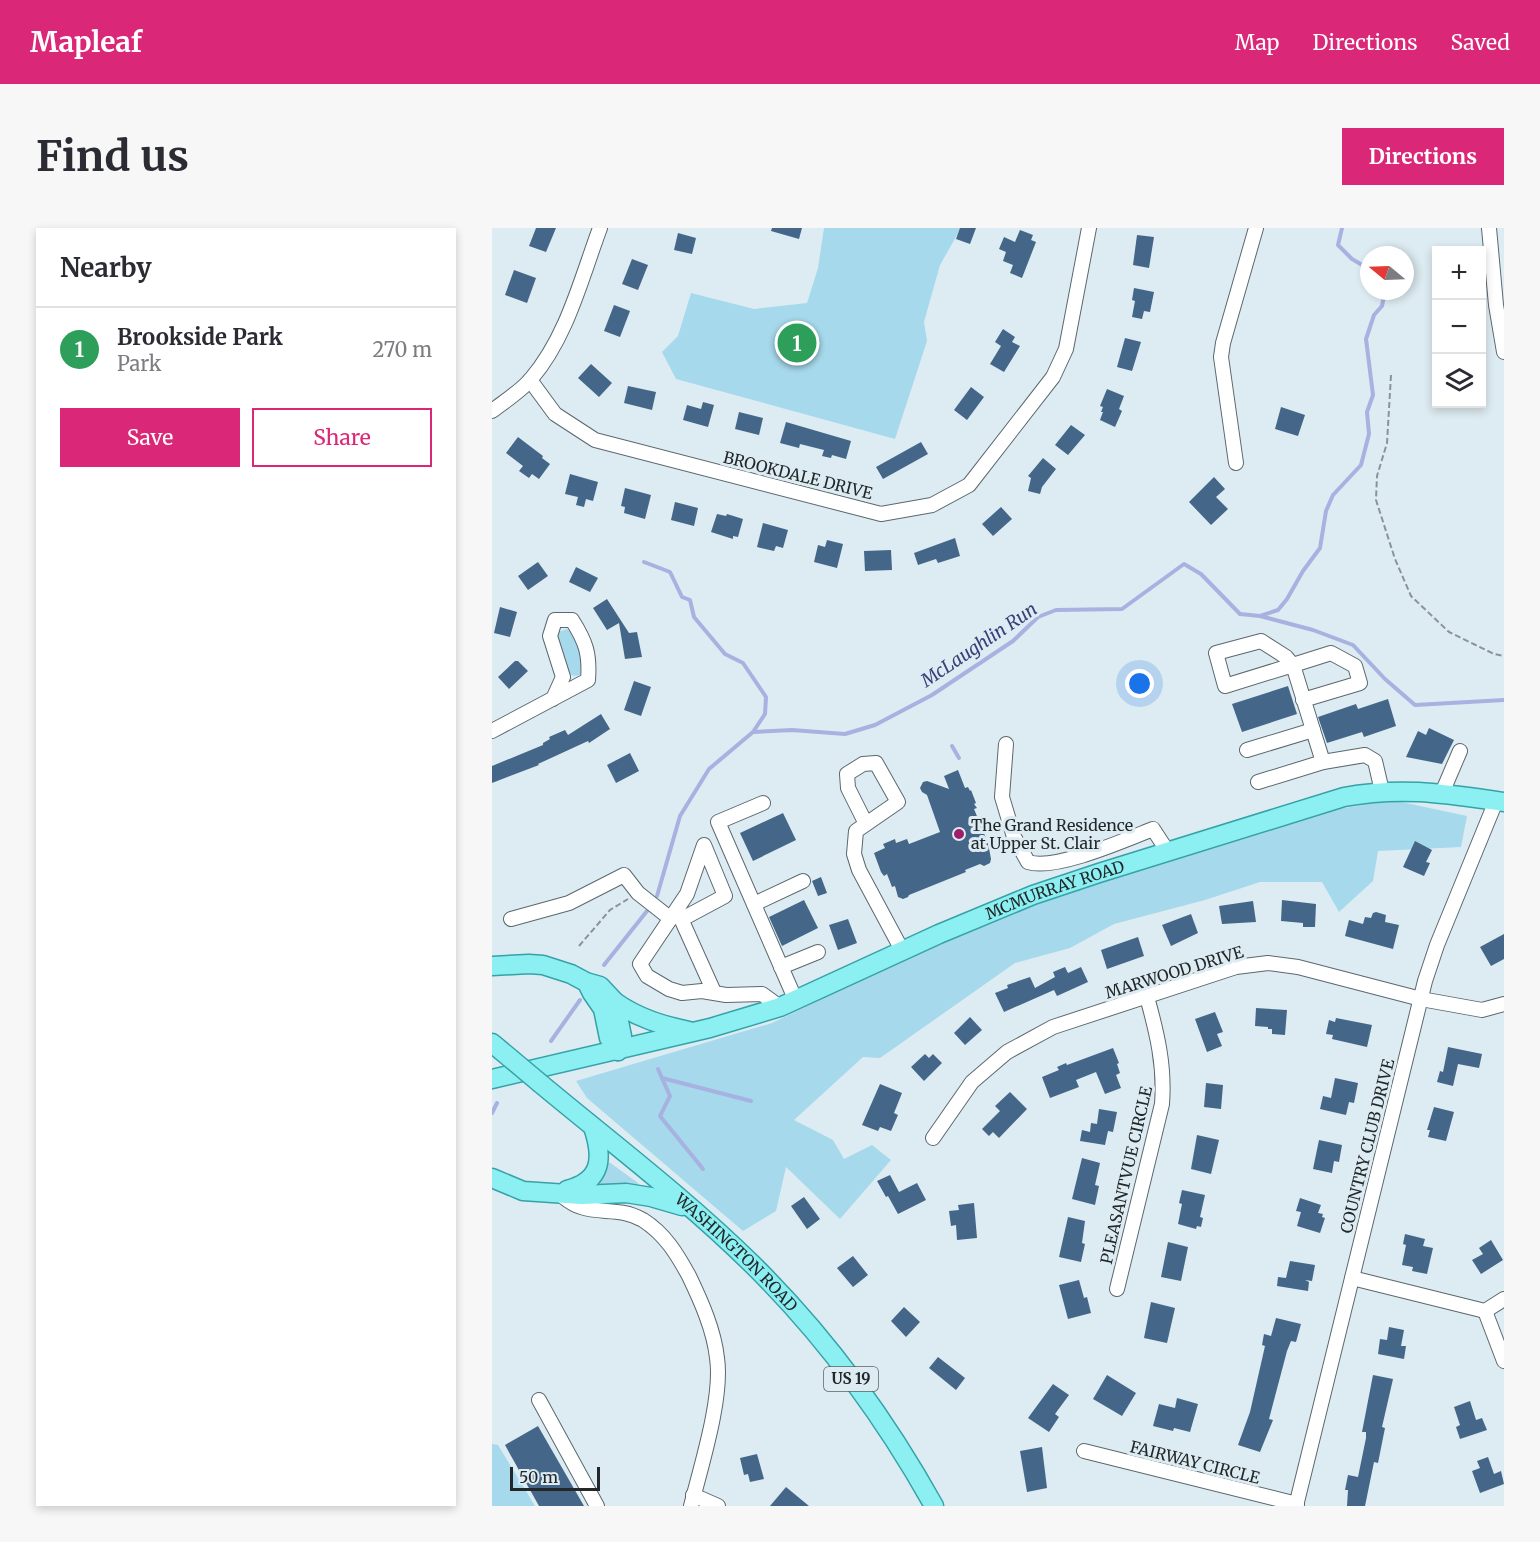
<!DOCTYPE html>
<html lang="en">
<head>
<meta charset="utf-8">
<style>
  :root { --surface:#fff; --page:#f7f7f7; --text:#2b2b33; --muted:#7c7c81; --line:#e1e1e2; --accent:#db2777 }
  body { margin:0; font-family:Merriweather,serif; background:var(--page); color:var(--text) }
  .controls { position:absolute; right:18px; top:18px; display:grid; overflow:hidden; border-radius:0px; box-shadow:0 3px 9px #0003 }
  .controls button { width:54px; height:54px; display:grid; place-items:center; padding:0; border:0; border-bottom:2px solid var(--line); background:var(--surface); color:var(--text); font:30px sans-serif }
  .compass { position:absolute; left:868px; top:18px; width:54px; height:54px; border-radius:50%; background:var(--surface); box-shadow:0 3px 9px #0003; rotate:289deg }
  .scale { position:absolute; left:18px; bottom:15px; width:90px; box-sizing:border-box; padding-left:6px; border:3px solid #22282a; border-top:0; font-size:16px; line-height:21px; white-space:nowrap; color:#22282a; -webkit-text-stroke:4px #ddecf2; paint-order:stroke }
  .you { position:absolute; left:648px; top:456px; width:21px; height:21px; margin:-15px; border:4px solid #fff; border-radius:50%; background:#1a73e8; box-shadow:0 0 0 9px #1a73e833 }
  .badge { display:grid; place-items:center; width:39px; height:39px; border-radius:50%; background:var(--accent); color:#fff; font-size:20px; font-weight:700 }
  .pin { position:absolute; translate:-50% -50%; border:3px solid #fff; box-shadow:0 2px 6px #0006 }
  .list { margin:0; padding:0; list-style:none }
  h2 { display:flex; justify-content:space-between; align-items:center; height:78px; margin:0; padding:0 24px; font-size:26px }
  h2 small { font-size:20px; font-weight:400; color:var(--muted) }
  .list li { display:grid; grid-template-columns:39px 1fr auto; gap:18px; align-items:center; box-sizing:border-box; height:84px; padding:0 24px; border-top:2px solid var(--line) }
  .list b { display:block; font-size:22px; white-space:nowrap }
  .list p { margin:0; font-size:20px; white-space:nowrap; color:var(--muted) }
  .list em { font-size:20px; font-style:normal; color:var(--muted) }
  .actions { display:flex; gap:12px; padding:18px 24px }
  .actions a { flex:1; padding:14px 0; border:2px solid var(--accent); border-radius:0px; text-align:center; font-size:21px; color:var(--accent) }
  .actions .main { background:var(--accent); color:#fff }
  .icon { flex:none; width:33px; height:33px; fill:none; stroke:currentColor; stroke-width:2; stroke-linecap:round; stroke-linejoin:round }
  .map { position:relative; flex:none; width:1012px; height:1278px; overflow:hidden; border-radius:0px }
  header { display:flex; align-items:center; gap:36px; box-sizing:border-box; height:84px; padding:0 30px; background:var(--accent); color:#fff }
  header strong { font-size:28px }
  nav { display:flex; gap:33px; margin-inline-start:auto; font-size:21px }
  .intro { display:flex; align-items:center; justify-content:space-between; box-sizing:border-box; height:144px; padding:0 36px }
  h1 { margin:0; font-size:42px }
  .button { padding:15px 27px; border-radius:0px; background:var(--accent); color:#fff; font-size:21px; font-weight:700 }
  main { display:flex; gap:36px; padding:0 36px }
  aside { flex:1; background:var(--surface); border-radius:0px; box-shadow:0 3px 9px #0003 }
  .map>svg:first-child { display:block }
  .green { fill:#a6d9ec }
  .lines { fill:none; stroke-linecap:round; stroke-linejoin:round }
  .stream { stroke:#a7b2e1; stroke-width:4 }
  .building { fill:#468 }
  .minor-casing { stroke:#5b686e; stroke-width:16 }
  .major-casing { stroke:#35a2a7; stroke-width:21 }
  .path { stroke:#899499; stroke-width:2; stroke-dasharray:6 3; stroke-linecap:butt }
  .minor { stroke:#fff; stroke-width:14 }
  .major { stroke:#8ceff2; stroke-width:18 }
  .major-bridge-casing { stroke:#35a2a7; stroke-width:21; stroke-linecap:butt }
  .major-bridge { stroke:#8ceff2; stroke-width:18 }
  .poi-dot { fill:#a01d6c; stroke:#ddecf2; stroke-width:2 }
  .labels { text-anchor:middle; stroke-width:6; stroke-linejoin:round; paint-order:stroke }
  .shield { fill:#ddecf2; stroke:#5a6366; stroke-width:1.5 }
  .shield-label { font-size:15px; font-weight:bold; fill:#22282a }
  .street-label { font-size:16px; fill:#22282a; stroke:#ddecf2 }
  .poi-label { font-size:16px; fill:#22282a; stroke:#ddecf2; text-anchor:start }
  .water-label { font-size:18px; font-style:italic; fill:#37407a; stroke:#ddecf2 }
</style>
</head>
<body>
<header>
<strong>Mapleaf</strong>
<nav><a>Map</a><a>Directions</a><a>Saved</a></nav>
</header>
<div class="intro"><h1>Find us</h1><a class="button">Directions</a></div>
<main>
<aside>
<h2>Nearby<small></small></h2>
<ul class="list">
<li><span class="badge" style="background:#2e9e5b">1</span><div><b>Brookside Park</b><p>Park</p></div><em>270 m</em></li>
</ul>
<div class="actions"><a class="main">Save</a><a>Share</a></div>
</aside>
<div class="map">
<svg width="1012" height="1278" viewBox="0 0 1012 1278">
  <rect width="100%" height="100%" fill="#ddecf2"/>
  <g class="green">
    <polygon points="332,0 469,0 448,37 432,94 435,113 403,211 184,151 170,124 186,108 199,65 262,81 315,75 326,40"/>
    <path d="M 75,401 L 80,404 L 92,434 L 90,446 C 86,447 84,449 80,447 C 72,443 64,412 66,404 Z"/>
    <polygon points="900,572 975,588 969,619 886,623 881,653 847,684 830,654 768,654 713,672 622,696 578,720 523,735 388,830 371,829 302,892 341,912 352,931 380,917 399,932 348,991 294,939 284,983 251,1003 95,870 84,853 280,795 455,711 596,657 841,582"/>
    <polygon points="117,934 146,955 147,957 108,957 107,954"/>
    <polygon points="0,1216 6,1217 43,1278 0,1278"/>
  </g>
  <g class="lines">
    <g class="stream">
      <polyline points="850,0 846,17 860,31 877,41"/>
      <polyline points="152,334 178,344 190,369 198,372 202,389 233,426 251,435 274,469 273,486 261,504"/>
      <polyline points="768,388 786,382 795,371 811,343 828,320 834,283 841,267 869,237 877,206 875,184 881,167 874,111 882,87 890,78 893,63"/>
      <polyline points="460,518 467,530"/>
      <polyline points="165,668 188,588 217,541 261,504 300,502 353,506 383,497 440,467 521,413 546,389 564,382 630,381 692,336 709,346 748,386 768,388 821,402 861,417 893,451 923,477 1012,472"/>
      <polyline points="112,737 155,683"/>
      <polyline points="59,813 88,772"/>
      <polyline points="166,841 178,868 168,888 211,941"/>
      <polyline points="170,850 259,873"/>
      <polyline points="0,885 5,875"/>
    </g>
  </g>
  <g class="building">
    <polygon points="44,0 64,0 54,24 37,18"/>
    <polygon points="280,0 310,0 307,11 279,3"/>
    <polygon points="468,0 484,0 478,16 464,11"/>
    <polygon points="528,2 541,7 539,12 544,14 530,50 518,45 521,37 511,33 514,24 507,21 512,9 523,14"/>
    <polygon points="186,5 204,10 200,26 182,22"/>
    <polygon points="645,7 662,9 657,40 641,37"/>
    <polygon points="140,31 156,37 146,62 130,56"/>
    <polygon points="22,42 44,50 35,75 13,67"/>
    <polygon points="642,60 662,64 658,84 652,83 650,91 640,89 643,73 640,72"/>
    <polygon points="122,77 138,83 128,109 112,103"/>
    <polygon points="511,101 523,109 520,114 528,118 512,144 498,136 509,118 503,114"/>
    <polygon points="633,110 649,114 640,143 625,139"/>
    <polygon points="99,136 120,155 107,169 86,150"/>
    <polygon points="136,158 164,164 160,182 132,175"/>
    <polygon points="479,159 492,169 475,192 462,182"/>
    <polygon points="615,161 632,168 627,181 630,183 623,199 608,192 611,184 609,184 611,179 608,178"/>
    <polygon points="211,174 222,177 216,199 191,192 195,177 209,181"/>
    <polygon points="789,179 813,187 806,208 783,201"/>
    <polygon points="247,184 271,190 267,207 243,201"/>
    <polygon points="294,194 359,213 354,231 340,227 339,230 330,228 332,222 308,216 307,220 288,215"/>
    <polygon points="579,197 593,207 576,227 563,217"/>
    <polygon points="26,209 51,228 50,230 58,236 47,251 40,246 37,250 27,243 31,238 14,225"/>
    <polygon points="429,214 436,226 391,251 384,239"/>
    <polygon points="551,230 564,241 550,259 548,266 536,263 539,250 536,248"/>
    <polygon points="78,246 106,254 101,273 94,271 92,279 84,277 86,269 73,266"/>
    <polygon points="722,249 733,261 724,269 736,281 719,297 697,274"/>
    <polygon points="133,260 159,267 153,291 132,285 133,279 129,278"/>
    <polygon points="183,274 206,280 202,298 179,292"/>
    <polygon points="509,279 520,291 501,308 490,296"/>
    <polygon points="225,286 234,288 235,286 251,291 246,309 241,308 241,311 219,304"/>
    <polygon points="271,295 296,302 291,320 284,318 282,323 265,319"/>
    <polygon points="463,310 468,328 446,335 444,331 426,337 422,325"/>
    <polygon points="335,312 351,316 345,340 322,334 326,317 333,319"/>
    <polygon points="399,322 400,342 373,343 372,323"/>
    <polygon points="46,334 56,348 36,362 26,348"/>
    <polygon points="84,339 106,350 98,364 77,354"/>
    <polygon points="115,371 137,405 145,404 150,429 133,431 127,395 115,402 101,380"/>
    <polygon points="8,379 25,384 18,409 2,405"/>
    <polygon points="23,433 26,433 36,443 17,461 6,449"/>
    <polygon points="142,453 159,459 149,488 132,482"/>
    <polygon points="796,458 805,486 750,504 740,476"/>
    <polygon points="896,471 904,498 872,509 870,504 835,515 826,489 864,476 866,481"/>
    <polygon points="109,486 118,501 97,515 96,513 46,536 47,537 0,555 0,538 51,517 51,515 58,511 57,509 73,502 76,507"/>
    <polygon points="937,500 962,512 950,536 914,529 926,503 934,507"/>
    <polygon points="138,525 147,543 124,555 115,537"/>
    <polygon points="466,542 473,560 476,559 478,563 479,562 484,575 482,576 485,580 482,581 496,615 499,631 498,635 492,638 488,636 473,642 474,644 417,667 416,669 411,671 406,669 403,658 400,659 395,646 392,648 389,644 382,625 393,620 391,616 403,611 404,615 415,611 417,616 448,604 435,567 430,564 428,560 431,554 435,553 457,561 452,548"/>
    <polygon points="291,585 304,612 261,633 248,605"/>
    <polygon points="923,613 940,622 934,634 938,635 932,648 911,639"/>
    <polygon points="329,649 335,665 326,668 320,653"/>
    <polygon points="312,672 326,700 290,718 277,689"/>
    <polygon points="790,672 824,676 823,699 811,699 811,695 789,693"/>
    <polygon points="761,673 764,694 730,696 727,678"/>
    <polygon points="884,684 894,687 893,694 907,697 901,721 853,708 857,692 871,696 873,689 879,690 881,685"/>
    <polygon points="699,686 706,705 679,718 670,697"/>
    <polygon points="356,691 365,715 346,722 337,697"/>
    <polygon points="1012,706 1012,731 999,738 988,719"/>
    <polygon points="646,709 652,728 615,741 609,722"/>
    <polygon points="573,739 576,745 589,739 596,754 565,768 562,762 512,784 503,765 516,760 515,757 538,749 543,760 563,749 561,744"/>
    <polygon points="764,780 795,782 793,807 780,806 780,801 776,801 776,799 763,798"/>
    <polygon points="723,784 731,804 725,806 730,818 715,824 703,791"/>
    <polygon points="478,789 490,802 473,817 462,805"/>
    <polygon points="844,790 880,797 875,819 840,811 841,807 834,806 837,792 843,794"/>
    <polygon points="956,819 990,826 987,840 966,836 961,858 945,854 948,843 951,844"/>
    <polygon points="621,820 627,835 625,836 628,845 624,847 629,860 613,866 604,844 584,852 587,859 558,870 550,849 567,842 565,839 574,835 575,837"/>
    <polygon points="433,826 437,830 441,826 450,835 432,853 419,839"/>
    <polygon points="843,850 866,855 862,875 857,874 854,887 828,881 831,868 839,870"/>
    <polygon points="714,855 731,857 729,881 712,879"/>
    <polygon points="388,856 410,865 402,885 406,887 399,903 388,899 386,903 370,897"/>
    <polygon points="518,864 535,881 507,910 501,904 497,908 490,901 508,883 503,878"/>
    <polygon points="942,879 962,884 954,913 936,909 938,902 935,902"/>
    <polygon points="607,881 625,884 621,904 616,903 613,917 588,913 590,902 598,904 599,895 605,896"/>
    <polygon points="705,907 727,912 719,946 699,941"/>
    <polygon points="827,912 850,917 847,934 842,933 840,945 821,941"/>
    <polygon points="590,930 608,935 603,957 607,958 603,977 580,971"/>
    <polygon points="398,947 407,964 425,955 434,972 406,986 396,968 394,969 385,953"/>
    <polygon points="690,962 713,967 708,989 711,990 709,999 705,998 704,1001 686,996 690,976 687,975"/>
    <polygon points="312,969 328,991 315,1001 299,978"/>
    <polygon points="808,970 829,977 826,985 831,986 830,989 833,990 828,1005 805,998 809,984 804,983"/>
    <polygon points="482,975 485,1010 465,1012 464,997 459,998 457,983 467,982 466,977"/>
    <polygon points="576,989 593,993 590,1015 593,1016 589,1034 567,1029"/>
    <polygon points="913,1006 933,1011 931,1018 941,1020 935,1046 920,1043 921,1039 910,1037 914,1017 911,1016"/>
    <polygon points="999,1012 1011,1032 989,1046 980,1032 991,1026 987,1020"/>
    <polygon points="676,1014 696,1019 689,1053 669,1049"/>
    <polygon points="361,1028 376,1047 361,1059 345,1040"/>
    <polygon points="798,1033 823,1037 820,1053 813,1052 817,1054 816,1063 785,1058 786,1049 794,1050"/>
    <polygon points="587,1052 592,1070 595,1069 599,1085 576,1091 567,1057"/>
    <polygon points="659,1074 683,1080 675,1115 652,1110"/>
    <polygon points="412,1079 428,1094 414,1109 399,1093"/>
    <polygon points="784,1090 809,1096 804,1114 799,1113 795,1123 777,1191 781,1192 768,1224 746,1217 758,1184 773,1118 770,1117 772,1106 779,1108"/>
    <polygon points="897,1099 912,1102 909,1118 914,1118 912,1131 886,1126 888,1111 895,1112"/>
    <polygon points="446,1129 473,1150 464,1162 437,1140"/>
    <polygon points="615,1147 644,1165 630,1188 601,1171"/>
    <polygon points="881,1147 901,1151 890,1199 893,1200 886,1235 882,1234 873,1278 855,1278 856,1262 853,1262 856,1247 866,1249 874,1210 874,1204 870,1204"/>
    <polygon points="561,1156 577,1167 563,1186 567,1189 557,1204 536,1190"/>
    <polygon points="685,1170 706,1176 698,1204 682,1200 681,1203 661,1198 667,1176 683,1180"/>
    <polygon points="978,1173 984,1192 990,1190 995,1202 968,1211 964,1199 968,1197 962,1179"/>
    <polygon points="46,1198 92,1278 47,1278 13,1217"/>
    <polygon points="550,1219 555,1260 535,1264 528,1223"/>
    <polygon points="265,1226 272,1251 258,1254 256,1246 252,1247 248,1230"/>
    <polygon points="996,1229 1002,1246 1009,1243 1012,1256 988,1265 980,1243 988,1240 985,1233"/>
    <polygon points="294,1259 317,1278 278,1278"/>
  </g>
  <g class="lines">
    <g class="minor-casing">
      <g id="minor">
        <polyline points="997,0 1004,77 1012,124"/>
        <polyline points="38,152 63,186 103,212 389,286 440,277 477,257 561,149 574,121 597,0"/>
        <path d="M 0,183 C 13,173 29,163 39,151 C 75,109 89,51 108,0"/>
        <polyline points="744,235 729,129 731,115 764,0"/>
        <polyline points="811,472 868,455 863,438 839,425 801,437 794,429 769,413 724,425 733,458 801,437 821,502"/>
        <path d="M 0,503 L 96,452 C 98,426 94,414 80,392 L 63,392 L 58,408 L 71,449 L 61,471"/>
        <path d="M 514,516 L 510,569 L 522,609 L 536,634 C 563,643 633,612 661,601 L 676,624"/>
        <polyline points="755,522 821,502 831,534"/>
        <polyline points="766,554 831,534 873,527 883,533 890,563"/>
        <polyline points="950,565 968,523"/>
        <polyline points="271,575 226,594 304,773"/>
        <polyline points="374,596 356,560 355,546 371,536 384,535 406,574 364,603 362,626 367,642 411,724"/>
        <polyline points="262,676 311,653"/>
        <polyline points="186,684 222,764"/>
        <polyline points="19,691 77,675 132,647 146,665 179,691"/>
        <polyline points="190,691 233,668 212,617 195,666 148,736 155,748 177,761 190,765 210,763 234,767 270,766 288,779"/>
        <polyline points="289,739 326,724"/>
        <polyline points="441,910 480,854 515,824 561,799 744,739 776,735 806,739 929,771 990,782 1012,776"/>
        <path d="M 66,965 C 73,970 80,977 89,979 C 110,986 128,979 151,992 C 173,1006 185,1026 197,1048 C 209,1073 222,1102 225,1130 C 231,1169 209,1238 199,1278"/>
        <polyline points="860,1050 993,1083 1012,1071"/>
        <path d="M 625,1061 L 670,876 C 673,838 665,805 655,769"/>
        <polyline points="993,1083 1012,1133"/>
        <polyline points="47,1172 105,1278"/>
        <polyline points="592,1223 805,1276"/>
        <polyline points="201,1267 226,1278"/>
        <polyline points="804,1278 933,753 945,717 1004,573"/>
      </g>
    </g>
    <g class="major-casing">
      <g id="major">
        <polyline points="0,738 37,736 51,737 79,746 94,754 108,758 123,774 130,808 126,823"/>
        <polyline points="95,755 100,765 111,781 117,810 126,823"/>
        <path d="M 123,774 C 146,790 169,797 197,803"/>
        <polyline points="0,815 18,830"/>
        <path id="s1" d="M 0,851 L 218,800 L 288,779 L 447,706 L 541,667 L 607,645 L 852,569 C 910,558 955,566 1012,574"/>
        <path id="s2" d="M 49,856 C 120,915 194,971 260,1036 C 332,1107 393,1190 442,1278"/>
        <polyline points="0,950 31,963 90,967 134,965 159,969 190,978"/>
        <path d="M 75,962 C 111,953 111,929 101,899"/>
      </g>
    </g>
    <g class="path">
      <polyline points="899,147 895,215 885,248 884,272 903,331 919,368 957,404 1002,426 1012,428"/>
      <polyline points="87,718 118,682 136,671"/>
    </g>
    <use href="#minor" class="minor"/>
    <use href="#major" class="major"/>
    <g class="major-bridge-casing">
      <polyline id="major-bridge" points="18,830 49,856"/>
    </g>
    <use href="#major-bridge" class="major-bridge"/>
  </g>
  <circle class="poi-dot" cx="467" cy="606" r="6"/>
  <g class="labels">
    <rect class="shield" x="332" y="1139" width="54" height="24" rx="4.5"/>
    <g class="shield-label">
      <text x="359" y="1156">US 19</text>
    </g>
    <g class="street-label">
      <text transform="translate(306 247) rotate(14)" y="6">BROOKDALE DRIVE</text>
      <text dy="6" stroke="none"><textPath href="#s1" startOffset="596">MCMURRAY ROAD</textPath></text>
      <text transform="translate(682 744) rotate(-17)" y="6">MARWOOD DRIVE</text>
      <text transform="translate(875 918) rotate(-76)" y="6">COUNTRY CLUB DRIVE</text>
      <text transform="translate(634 947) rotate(-77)" y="6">PLEASANTVUE CIRCLE</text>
      <text dy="6" stroke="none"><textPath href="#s2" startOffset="258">WASHINGTON ROAD</textPath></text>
      <text transform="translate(703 1234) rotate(14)" y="6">FAIRWAY CIRCLE</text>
    </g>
    <g class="poi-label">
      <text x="479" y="603">The Grand Residence<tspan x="479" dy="18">at Upper St. Clair</tspan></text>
    </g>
    <g class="water-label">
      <text transform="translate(487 417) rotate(-34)" y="6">McLaughlin Run</text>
    </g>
  </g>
</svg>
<div class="controls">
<button>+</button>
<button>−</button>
<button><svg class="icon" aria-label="layers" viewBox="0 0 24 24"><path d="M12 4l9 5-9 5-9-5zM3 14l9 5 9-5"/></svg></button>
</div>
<svg class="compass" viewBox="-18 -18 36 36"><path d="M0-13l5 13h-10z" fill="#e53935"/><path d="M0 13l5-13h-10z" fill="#7c7c81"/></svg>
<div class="scale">50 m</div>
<div class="you"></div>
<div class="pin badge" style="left:305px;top:115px;background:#2e9e5b">1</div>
</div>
</main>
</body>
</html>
